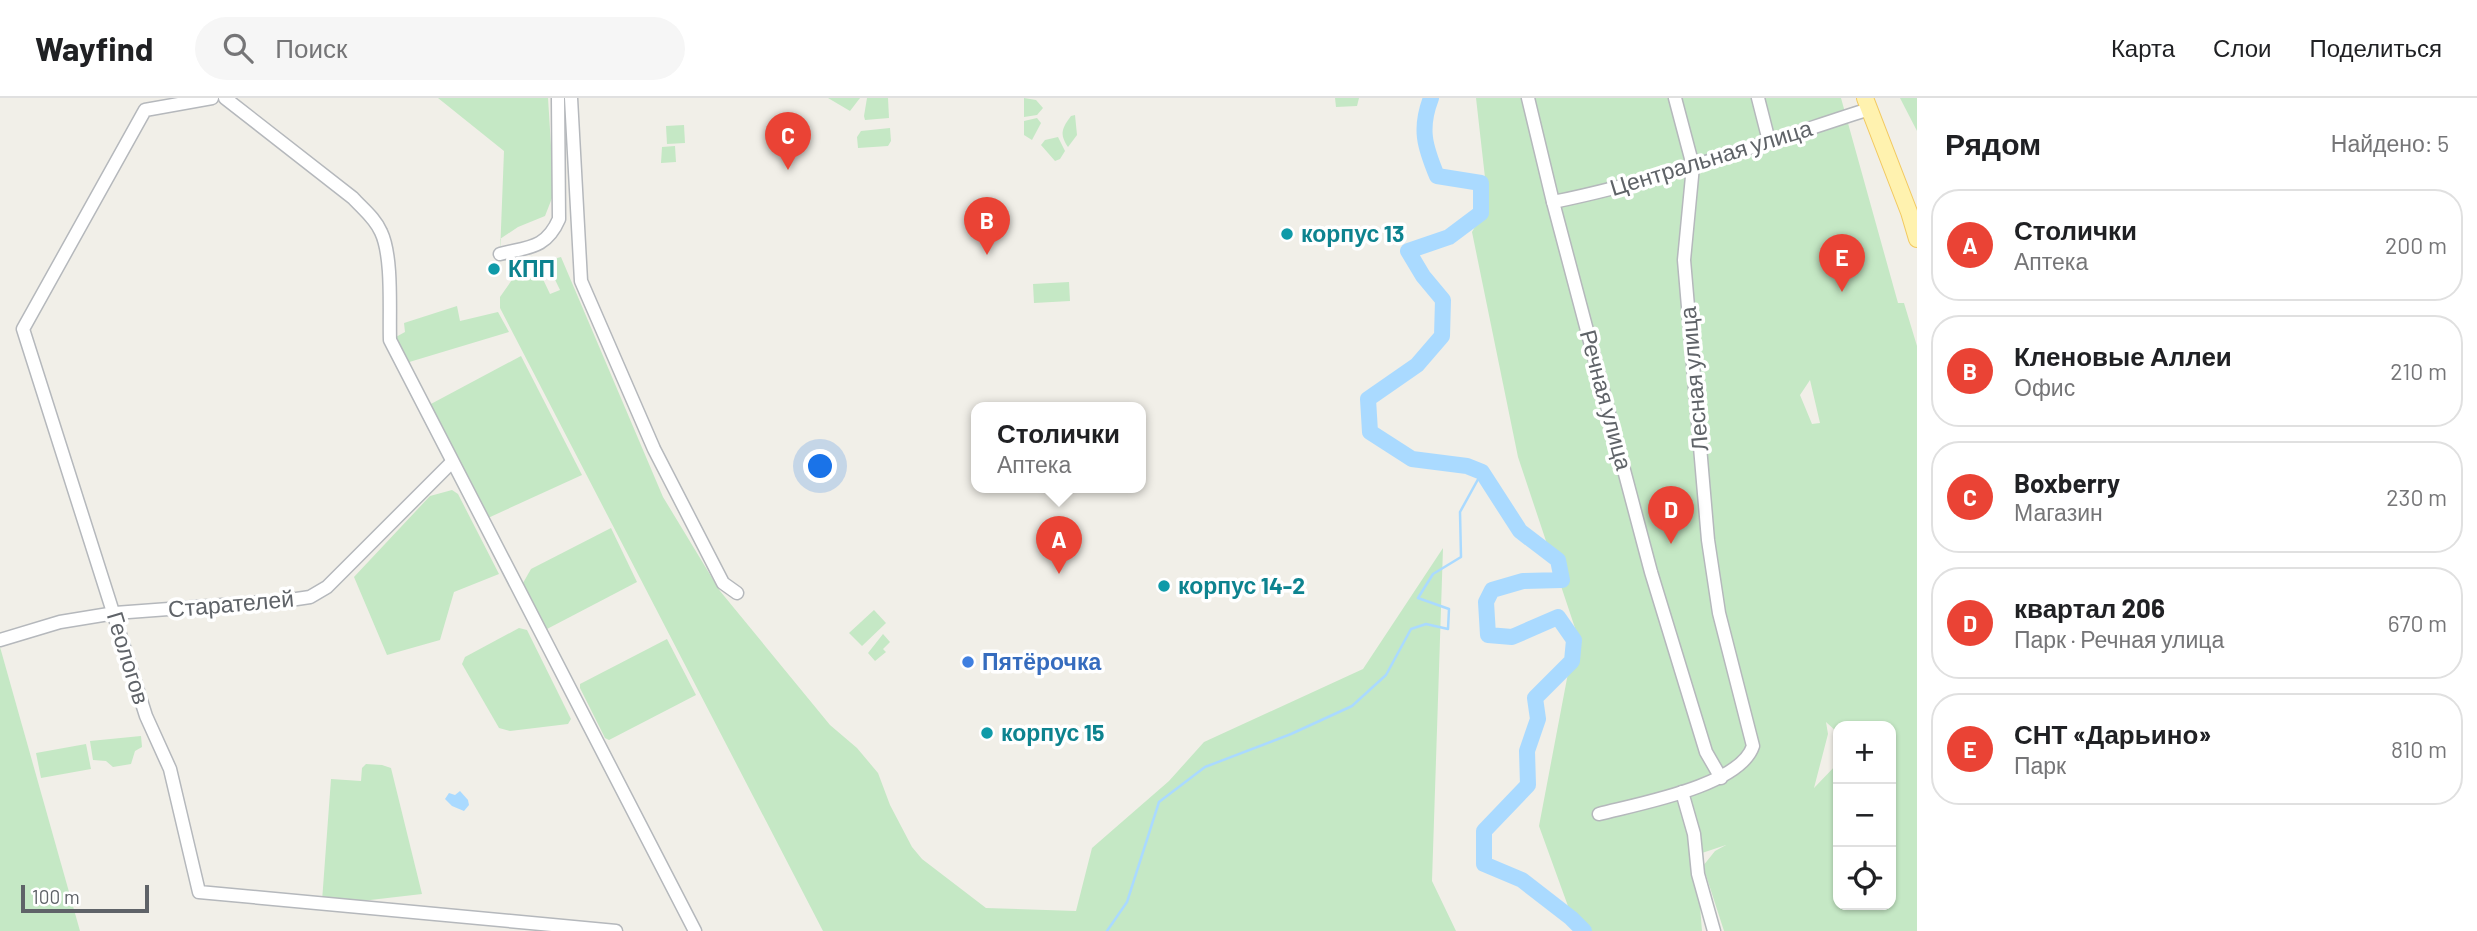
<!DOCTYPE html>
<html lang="ru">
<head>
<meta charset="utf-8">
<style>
  :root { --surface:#fff; --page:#f6f6f6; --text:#202124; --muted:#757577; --line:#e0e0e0; --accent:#ea4335 }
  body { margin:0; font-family:Barlow,sans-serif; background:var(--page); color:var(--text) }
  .controls { position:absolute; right:21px; bottom:21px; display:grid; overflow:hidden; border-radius:14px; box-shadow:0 2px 5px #0004 }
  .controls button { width:63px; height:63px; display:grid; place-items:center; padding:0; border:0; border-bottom:2px solid var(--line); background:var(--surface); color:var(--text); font:35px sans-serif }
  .scale { position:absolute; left:21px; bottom:18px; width:128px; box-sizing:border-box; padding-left:7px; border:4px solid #5f6368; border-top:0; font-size:19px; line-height:24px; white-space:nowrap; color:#5f6368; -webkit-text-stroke:5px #fff; paint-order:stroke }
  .you { position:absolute; left:821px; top:369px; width:24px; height:24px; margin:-18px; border:5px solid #fff; border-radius:50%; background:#1a73e8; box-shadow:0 0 0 10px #1a73e833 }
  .badge { display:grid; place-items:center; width:46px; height:46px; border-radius:50%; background:var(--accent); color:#fff; font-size:23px; font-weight:700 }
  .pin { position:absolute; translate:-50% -58px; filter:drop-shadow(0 2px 4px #0008) }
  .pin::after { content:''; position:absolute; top:37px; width:24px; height:21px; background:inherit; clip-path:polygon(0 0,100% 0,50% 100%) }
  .popup { position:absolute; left:971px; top:304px; width:175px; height:91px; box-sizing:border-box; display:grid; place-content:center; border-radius:14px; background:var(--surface); filter:drop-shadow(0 2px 5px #0005); font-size:23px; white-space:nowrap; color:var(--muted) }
  .popup b { font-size:26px; color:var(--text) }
  .popup::after { content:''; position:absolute; left:50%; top:100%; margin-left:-14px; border:14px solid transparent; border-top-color:var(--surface) }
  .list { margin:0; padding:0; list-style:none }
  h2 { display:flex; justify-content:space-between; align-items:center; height:91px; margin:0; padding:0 28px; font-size:30px }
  h2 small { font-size:23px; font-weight:400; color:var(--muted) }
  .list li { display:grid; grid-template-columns:46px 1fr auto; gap:21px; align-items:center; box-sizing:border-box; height:112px; margin:0 14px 14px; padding:0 14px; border:2px solid var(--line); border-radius:28px }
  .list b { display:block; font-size:26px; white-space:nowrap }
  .list p { margin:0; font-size:23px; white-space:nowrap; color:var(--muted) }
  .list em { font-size:23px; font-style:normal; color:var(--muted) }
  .icon { flex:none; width:38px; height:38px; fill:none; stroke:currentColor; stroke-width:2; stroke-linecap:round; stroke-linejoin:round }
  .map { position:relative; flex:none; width:1917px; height:833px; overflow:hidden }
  header { display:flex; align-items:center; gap:42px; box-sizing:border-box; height:98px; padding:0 35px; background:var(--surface); border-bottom:2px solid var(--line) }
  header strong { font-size:33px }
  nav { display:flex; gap:38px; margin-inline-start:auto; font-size:24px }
  .search { width:490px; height:63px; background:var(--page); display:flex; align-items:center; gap:18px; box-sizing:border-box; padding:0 24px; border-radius:38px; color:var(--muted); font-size:26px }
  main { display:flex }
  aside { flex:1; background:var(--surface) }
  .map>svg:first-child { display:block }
  .green { fill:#c5e8c5; fill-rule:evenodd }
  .water { fill:#aadaff }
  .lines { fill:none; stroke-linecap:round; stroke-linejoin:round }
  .stream { stroke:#aadaff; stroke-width:2.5 }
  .river { stroke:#aadaff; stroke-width:16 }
  .minor-casing { stroke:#b5b8bc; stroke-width:15 }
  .major-casing { stroke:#f2c960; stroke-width:18 }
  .minor { stroke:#fff; stroke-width:12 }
  .major { stroke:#fff2af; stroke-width:16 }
  .culture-dot { fill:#0f9aa8; stroke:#fff; stroke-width:2.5 }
  .shop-dot { fill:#3f7fe0; stroke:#fff; stroke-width:2.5 }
  .labels { text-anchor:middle; stroke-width:7; stroke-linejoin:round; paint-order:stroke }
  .street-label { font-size:23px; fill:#5f6368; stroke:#fff }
  .culture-label { font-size:23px; font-weight:bold; fill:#0d838f; stroke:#fff; text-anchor:start }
  .shop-label { font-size:23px; font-weight:bold; fill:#366cbe; stroke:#fff; text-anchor:start }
</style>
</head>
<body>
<header>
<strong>Wayfind</strong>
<div class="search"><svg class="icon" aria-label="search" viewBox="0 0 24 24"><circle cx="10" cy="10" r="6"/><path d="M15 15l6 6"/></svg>Поиск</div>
<nav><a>Карта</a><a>Слои</a><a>Поделиться</a></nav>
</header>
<main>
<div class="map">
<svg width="1917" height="833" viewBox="0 0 1917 833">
  <rect width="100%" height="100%" fill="#f1efe8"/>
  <g class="green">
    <polygon points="438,0 548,0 554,95 545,118 518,129 500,141 500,199 514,179 532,158 550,196 560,192 546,163 561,159 663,399 720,493 830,627 857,650 878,675 890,707 912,749 922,761 986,810 1076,813 1092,750 1169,683 1204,644 1363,571 1443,450 1432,783 1456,833 823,833 500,210 500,156 504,53"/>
    <polygon points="828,0 860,0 850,13"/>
    <polygon points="867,0 888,0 889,20 865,22 864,18"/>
    <polygon points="1024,0 1036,2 1043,10 1037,17 1024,19"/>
    <polygon points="1335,0 1359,0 1357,8 1336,9"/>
    <path d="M 1476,0 L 1841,0 L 1898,205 L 1904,205 L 1917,248 L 1917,833 L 1724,833 L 1703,768 L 1715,753 L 1726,747 L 1696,757 L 1702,833 L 1577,833 L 1539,728 L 1576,533 L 1518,359 L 1472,134 L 1488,106 ZM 1810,282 L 1820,325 L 1812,326 L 1800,297 ZM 1826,624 L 1838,635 L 1838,628 L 1891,628 L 1891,807 L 1838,807 L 1838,665 L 1814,690 L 1828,636 Z"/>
    <polygon points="1900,0 1917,0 1917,33"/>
    <path d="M 1075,17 L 1077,37 L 1068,49 C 1059,36 1062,30 1071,18 Z"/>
    <polygon points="1037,20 1041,25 1032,42 1024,37 1024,23"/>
    <polygon points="684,27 685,45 667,46 666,28"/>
    <polygon points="890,30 891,43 888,48 858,50 857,39 861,33"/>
    <polygon points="1058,39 1065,53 1060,61 1055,63 1041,47 1045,42"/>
    <polygon points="675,48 676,64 661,65 662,49"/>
    <polygon points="1069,184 1070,203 1034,205 1033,186"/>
    <polygon points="457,208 460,223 498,214 509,234 406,265 394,240 405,234 404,225"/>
    <polygon points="521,258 582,377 488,420 429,307"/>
    <polygon points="452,392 458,396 499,476 454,494 440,542 387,557 354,479 430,398"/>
    <polygon points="611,430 637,484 547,531 523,485 531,471"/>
    <polygon points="874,512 886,525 862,548 849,535"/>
    <polygon points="519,530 527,532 571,621 568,626 510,633 499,630 462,566 465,559"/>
    <polygon points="883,536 890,544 883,551 886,554 875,563 868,555"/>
    <polygon points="667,541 696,597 609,642 605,640 580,590 580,586"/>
    <polygon points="0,549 80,833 0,833"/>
    <polygon points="141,638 142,649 135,653 131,666 113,669 106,663 93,662 90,643"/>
    <polygon points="86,646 91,671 41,680 36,655"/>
    <polygon points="366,666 382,667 391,670 422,796 353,804 322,803 331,681 361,683 362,670"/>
  </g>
  <polygon class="water" points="460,693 468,702 469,707 464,713 452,708 445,701 449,695 455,697"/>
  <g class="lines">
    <polyline class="stream" points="1107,833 1127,804 1159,704 1205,669 1291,636 1352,608 1386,577 1411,531 1426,526 1448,531 1449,511 1418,500 1433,476 1461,459 1460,414 1482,374"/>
    <path class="river" d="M 1431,0 C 1419,31 1425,49 1437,78 L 1481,85 L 1481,115 L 1449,139 L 1408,153 L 1423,178 L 1443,202 L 1442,238 L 1417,267 L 1368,301 L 1370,334 L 1412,361 L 1467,368 L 1482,374 L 1520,433 L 1558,462 L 1562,482 L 1523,483 L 1492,492 L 1486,504 L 1488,537 L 1512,539 L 1558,519 L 1574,542 L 1572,563 L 1535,600 L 1538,621 L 1527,653 L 1528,687 L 1484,733 L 1484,766 L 1522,782 L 1571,820 L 1584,833"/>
    <g class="minor-casing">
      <g id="minor">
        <polyline points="212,0 145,12 23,231 146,618 170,671 199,794 616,833"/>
        <path d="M 225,0 L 353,100 C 363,111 375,120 381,134 C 393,159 389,214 390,242 L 695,833"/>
        <polyline points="571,0 581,183 654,351 723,485 737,495"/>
        <polyline points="1528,0 1553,104 1651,474 1706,654 1721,680"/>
        <polyline points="1758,0 1769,43"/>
        <path d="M 1553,104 C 1661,82 1764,45 1869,11"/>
        <path d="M 500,156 C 528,149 546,151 559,121 L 558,0"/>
        <polyline points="0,542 60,524 115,515 290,502 310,499 327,489 452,364"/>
        <polyline points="1682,694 1694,736 1698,776 1714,833"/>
        <path d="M 1599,716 C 1637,706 1740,688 1753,648 L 1719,515 L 1708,442 L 1684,162 L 1693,68 L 1675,0"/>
      </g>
    </g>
    <g class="major-casing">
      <polyline id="major" points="1865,0 1909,114 1917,141"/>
    </g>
    <use href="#minor" class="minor"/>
    <use href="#major" class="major"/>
  </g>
  <g class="culture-dot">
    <circle cx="1287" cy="136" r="7"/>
    <circle cx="494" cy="171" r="7"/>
    <circle cx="1164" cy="488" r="7"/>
    <circle cx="987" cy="635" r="7"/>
  </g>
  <circle class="shop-dot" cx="968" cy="564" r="7"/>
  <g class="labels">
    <g class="street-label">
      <text transform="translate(1711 60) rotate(-17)" y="8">Центральная улица</text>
      <text transform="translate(1694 281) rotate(-95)" y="8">Лесная улица</text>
      <text transform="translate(1606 302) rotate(75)" y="8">Речная улица</text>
      <text transform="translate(231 506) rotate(-5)" y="8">Старателей</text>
      <text transform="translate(128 560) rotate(73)" y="8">Геологов</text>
    </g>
    <g class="culture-label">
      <text x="1301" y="144">корпус 13</text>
      <text x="508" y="179">КПП</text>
      <text x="1178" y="496">корпус 14-2</text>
      <text x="1001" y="643">корпус 15</text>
    </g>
    <g class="shop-label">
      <text x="982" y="572">Пятёрочка</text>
    </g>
  </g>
</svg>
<div class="controls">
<button>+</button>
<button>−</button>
<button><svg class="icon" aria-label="locate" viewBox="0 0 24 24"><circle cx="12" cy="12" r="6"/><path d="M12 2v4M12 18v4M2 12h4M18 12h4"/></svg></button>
</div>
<div class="scale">100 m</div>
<div class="you"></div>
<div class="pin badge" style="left:1059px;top:476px">A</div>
<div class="popup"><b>Столички</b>Аптека</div>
<div class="pin badge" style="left:987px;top:157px">B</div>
<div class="pin badge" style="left:788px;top:72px">C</div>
<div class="pin badge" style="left:1671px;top:446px">D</div>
<div class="pin badge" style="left:1842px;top:194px">E</div>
</div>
<aside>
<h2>Рядом<small>Найдено: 5</small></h2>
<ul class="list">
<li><span class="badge">A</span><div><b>Столички</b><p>Аптека</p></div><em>200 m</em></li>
<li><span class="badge">B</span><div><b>Кленовые Аллеи</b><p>Офис</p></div><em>210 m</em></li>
<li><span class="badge">C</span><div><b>Boxberry</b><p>Магазин</p></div><em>230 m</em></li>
<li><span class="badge">D</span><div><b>квартал 206</b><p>Парк · Речная улица</p></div><em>670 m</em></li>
<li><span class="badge">E</span><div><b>СНТ «Дарьино»</b><p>Парк</p></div><em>810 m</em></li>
</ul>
</aside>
</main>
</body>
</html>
